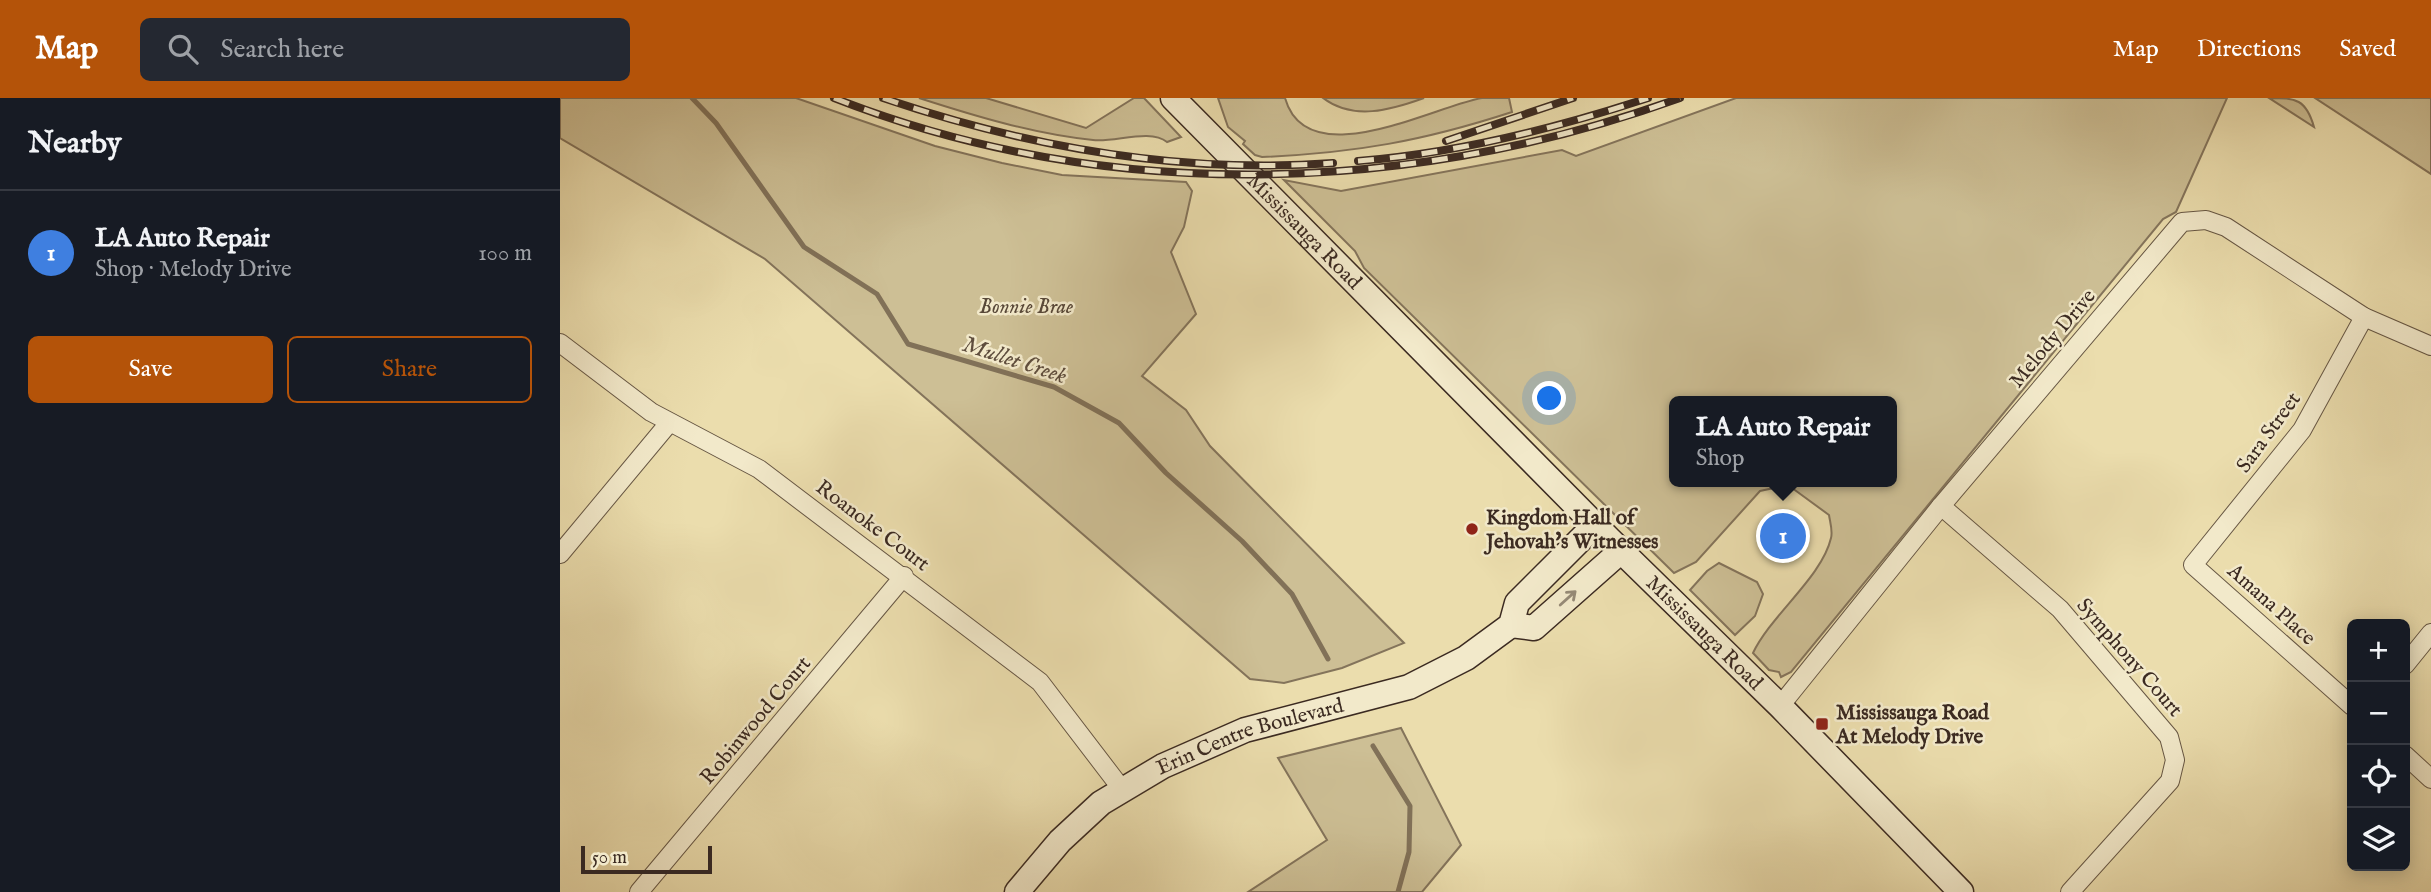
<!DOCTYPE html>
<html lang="en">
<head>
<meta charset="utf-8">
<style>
  :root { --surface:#171b24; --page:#242831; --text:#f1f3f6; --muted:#9ea1a6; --line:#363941; --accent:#b45309 }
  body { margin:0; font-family:"IM FELL English",serif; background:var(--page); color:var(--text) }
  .controls { position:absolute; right:21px; bottom:21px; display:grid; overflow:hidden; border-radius:10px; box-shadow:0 4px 18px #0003 }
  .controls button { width:63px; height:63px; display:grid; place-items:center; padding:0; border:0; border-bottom:2px solid var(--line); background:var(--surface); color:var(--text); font:35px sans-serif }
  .scale { position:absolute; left:21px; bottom:18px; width:131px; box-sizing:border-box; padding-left:7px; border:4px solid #3b2a21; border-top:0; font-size:19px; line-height:24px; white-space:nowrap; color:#3b2a21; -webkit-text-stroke:5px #f2e9ca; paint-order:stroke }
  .you { position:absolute; left:990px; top:301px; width:24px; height:24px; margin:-18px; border:5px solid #fff; border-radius:50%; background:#1a73e8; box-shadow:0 0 0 10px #1a73e833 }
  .badge { display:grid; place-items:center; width:46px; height:46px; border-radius:50%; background:var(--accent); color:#fff; font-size:23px; font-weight:700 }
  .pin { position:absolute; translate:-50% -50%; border:4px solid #fff; box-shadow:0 2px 7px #0006 }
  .popup { position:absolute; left:1109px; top:298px; width:228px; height:91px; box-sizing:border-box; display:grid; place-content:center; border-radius:10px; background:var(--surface); filter:drop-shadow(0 2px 5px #0005); font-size:23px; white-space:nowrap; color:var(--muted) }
  .popup b { font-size:26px; color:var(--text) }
  .popup::after { content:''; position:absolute; left:50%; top:100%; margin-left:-14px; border:14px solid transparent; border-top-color:var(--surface) }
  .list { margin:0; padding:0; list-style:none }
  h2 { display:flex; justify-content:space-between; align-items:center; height:91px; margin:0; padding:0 28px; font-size:30px }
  h2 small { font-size:23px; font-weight:400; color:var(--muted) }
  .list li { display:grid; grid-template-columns:46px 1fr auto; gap:21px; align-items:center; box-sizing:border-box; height:126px; padding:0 28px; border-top:2px solid var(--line) }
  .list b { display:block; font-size:26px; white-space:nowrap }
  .list p { margin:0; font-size:23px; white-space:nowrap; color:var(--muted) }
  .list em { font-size:23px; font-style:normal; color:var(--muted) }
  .actions { display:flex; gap:14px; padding:21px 28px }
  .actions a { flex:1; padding:16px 0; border:2px solid var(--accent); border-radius:10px; text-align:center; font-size:24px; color:var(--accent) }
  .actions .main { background:var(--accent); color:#fff }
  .icon { flex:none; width:38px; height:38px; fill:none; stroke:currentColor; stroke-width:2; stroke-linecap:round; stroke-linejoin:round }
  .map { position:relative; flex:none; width:1871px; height:794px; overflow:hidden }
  header { display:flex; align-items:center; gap:42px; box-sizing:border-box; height:98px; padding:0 35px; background:var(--accent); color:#fff }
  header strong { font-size:33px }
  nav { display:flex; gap:38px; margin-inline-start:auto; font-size:24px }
  .search { width:490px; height:63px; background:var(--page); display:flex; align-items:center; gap:18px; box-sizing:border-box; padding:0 24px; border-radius:10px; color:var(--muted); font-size:26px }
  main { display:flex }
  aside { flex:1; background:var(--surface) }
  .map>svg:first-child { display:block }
  .green { fill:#cdbf95; stroke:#84745b; stroke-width:2; fill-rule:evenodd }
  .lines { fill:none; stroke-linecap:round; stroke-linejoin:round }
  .stream { stroke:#817158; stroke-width:5 }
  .street-casing { stroke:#675744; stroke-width:20 }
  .secondary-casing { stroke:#3b2a21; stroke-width:27 }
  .street { stroke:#f2e9ca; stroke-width:18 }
  .secondary { stroke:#f2e9ca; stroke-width:24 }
  .rail-casing { stroke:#3b2a21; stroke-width:8 }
  .rail { stroke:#f2e9ca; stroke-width:5; stroke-dasharray:16; stroke-linecap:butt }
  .oneway { stroke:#968a76 }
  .poi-dot { fill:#8f2418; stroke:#f2e9ca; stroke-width:2.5 }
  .labels { text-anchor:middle; stroke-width:5; stroke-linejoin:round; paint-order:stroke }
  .street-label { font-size:21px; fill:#3b2a21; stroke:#f2e9ca }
  .park-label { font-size:21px; font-style:italic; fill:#584838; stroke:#f2e9ca }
  .poi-label { font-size:21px; font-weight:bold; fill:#3b2a21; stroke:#f2e9ca; text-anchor:start }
  .water-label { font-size:23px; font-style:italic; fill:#5e4d3d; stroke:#f2e9ca }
</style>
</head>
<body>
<header>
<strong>Map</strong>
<div class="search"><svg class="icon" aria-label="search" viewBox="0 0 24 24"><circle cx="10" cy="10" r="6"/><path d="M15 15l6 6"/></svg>Search here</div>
<nav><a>Map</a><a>Directions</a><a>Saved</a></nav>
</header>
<main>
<aside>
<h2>Nearby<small></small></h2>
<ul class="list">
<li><span class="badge" style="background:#3f7fe0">1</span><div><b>LA Auto Repair</b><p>Shop · Melody Drive</p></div><em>100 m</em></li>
</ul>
<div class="actions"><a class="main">Save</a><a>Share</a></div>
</aside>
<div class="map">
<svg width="1871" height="794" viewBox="0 0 1871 794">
  <rect width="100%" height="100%" fill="#ebddad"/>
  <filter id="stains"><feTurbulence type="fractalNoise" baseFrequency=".00286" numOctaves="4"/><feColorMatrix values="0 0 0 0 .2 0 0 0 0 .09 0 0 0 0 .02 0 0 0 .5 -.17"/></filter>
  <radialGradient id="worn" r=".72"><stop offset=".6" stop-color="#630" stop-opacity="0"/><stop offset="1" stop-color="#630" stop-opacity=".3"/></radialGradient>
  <g class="green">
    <polygon points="0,0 236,0 375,48 442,65 502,77 626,84 632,93 624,129 611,154 636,216 582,278 626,312 650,348 844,545 782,570 724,585 690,581 205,161 0,40"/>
    <path d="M 359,0 L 426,0 L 526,30 L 574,0 L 584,0 L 621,39 L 607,44 C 590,30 554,45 533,42 C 474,36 415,18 359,0 Z"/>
    <path d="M 658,0 L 725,0 C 747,78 874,8 922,0 C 931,0 941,0 949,0 L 952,14 C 863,43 795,55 702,59 L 695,57 L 683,46 L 685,43 L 668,29 Z"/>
    <path d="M 763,0 L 864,0 C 831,12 793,23 763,0 Z"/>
    <path d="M 1176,0 L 1667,0 L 1616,114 L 1603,121 L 1231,574 L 1221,579 L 1219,574 L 1209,572 L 1193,555 C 1211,517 1262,479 1271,440 C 1273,433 1270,424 1269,417 L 1228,387 L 1200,393 L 1136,464 L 1114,475 L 804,170 L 795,153 L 724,82 L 781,93 L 1002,52 L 1016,58 ZM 1114,303 L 1332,303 L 1332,384 L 1114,384 Z"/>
    <path d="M 1709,0 C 1736,0 1746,1 1754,29 Z"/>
    <polygon points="1755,0 1871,0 1871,76"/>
    <polygon points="1159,465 1197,484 1203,496 1195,518 1175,537 1130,492 1147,473"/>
    <polygon points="841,630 901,747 862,794 688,794 767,742 718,660"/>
  </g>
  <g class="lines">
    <g class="stream">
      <polyline points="132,0 156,25 244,149 317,196 348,246 494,289 559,325 606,375 682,443 732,496 768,561"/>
      <polyline points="813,648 850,708 849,754 838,794"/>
    </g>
    <g class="street-casing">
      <g id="street">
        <polyline points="0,245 91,314 199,371 480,584 561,690"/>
        <polyline points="1381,408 1500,511 1609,639 1615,662 1610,683 1510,794"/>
        <polyline points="0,456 109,325"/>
        <polyline points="1845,567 1871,535"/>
        <polyline points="1220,608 1381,408 1622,124 1646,122 1666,129 1804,219 1871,248"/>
        <polyline points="1792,608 1633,467 1742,332 1804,219"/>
        <polyline points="1845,657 1871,681"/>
        <polyline points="79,794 344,478"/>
      </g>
    </g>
    <g class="secondary-casing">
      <g id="secondary">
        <path id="s1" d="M 613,0 L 1049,441 L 1220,608 L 1401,794"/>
        <polyline points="951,527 974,530 1061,453"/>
        <path id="s2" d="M 457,794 L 500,743 L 541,705 L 603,668 L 685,632 L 849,589 L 906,560 L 951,527 L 957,505 L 1035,427"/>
      </g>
    </g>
    <use href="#street" class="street"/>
    <use href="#secondary" class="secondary"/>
    <g class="rail-casing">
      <g id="rail">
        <path d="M 274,0 C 545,106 848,98 1120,0"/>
        <path d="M 323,0 C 467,49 620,76 773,65"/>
        <polyline points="886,43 1013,0"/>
        <path d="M 798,63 C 897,55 994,31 1088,0"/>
      </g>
    </g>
    <use href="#rail" class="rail"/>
  </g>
  <defs><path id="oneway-shaft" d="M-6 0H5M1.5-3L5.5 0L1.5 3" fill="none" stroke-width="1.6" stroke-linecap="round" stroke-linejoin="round" transform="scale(1.75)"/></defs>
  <use class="oneway" href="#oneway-shaft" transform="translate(1008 500) rotate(-42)"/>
  <g class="poi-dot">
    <circle cx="912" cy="431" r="7"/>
    <rect x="1255" y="619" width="14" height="14" rx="3.5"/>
  </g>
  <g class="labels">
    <g class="street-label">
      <text dy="7" stroke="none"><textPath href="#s1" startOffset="187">Mississauga Road</textPath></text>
      <text transform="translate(1492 240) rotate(-50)" y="7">Melody Drive</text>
      <text transform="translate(1708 334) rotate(-54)" y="7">Sara Street</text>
      <text transform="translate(313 427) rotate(37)" y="7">Roanoke Court</text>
      <text transform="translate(1712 506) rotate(42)" y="7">Amana Place</text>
      <text dy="7" stroke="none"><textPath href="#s1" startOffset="754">Mississauga Road</textPath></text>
      <text transform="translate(1570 559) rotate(49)" y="7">Symphony Court</text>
      <text transform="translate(195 622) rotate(-50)" y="7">Robinwood Court</text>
      <text dy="7" stroke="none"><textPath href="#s2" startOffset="287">Erin Centre Boulevard</textPath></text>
    </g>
    <g class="park-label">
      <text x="466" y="215">Bonnie Brae</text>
    </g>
    <g class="poi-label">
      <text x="926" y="426">Kingdom Hall of<tspan x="926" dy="24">Jehovah's Witnesses</tspan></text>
      <text x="1276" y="621">Mississauga Road<tspan x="1276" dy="24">At Melody Drive</tspan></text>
    </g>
    <g class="water-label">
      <text transform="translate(455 261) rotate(18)" y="8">Mullet Creek</text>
    </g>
  </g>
  <rect width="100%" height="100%" filter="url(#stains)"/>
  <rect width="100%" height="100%" fill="url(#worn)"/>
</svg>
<div class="controls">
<button>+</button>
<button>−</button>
<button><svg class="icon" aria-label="locate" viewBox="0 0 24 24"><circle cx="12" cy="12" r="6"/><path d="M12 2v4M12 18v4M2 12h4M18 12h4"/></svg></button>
<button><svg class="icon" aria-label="layers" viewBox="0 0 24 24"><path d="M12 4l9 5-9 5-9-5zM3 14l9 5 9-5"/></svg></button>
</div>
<div class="scale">50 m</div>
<div class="you"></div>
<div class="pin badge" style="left:1223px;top:438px;background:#3f7fe0">1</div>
<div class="popup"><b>LA Auto Repair</b>Shop</div>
</div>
</main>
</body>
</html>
